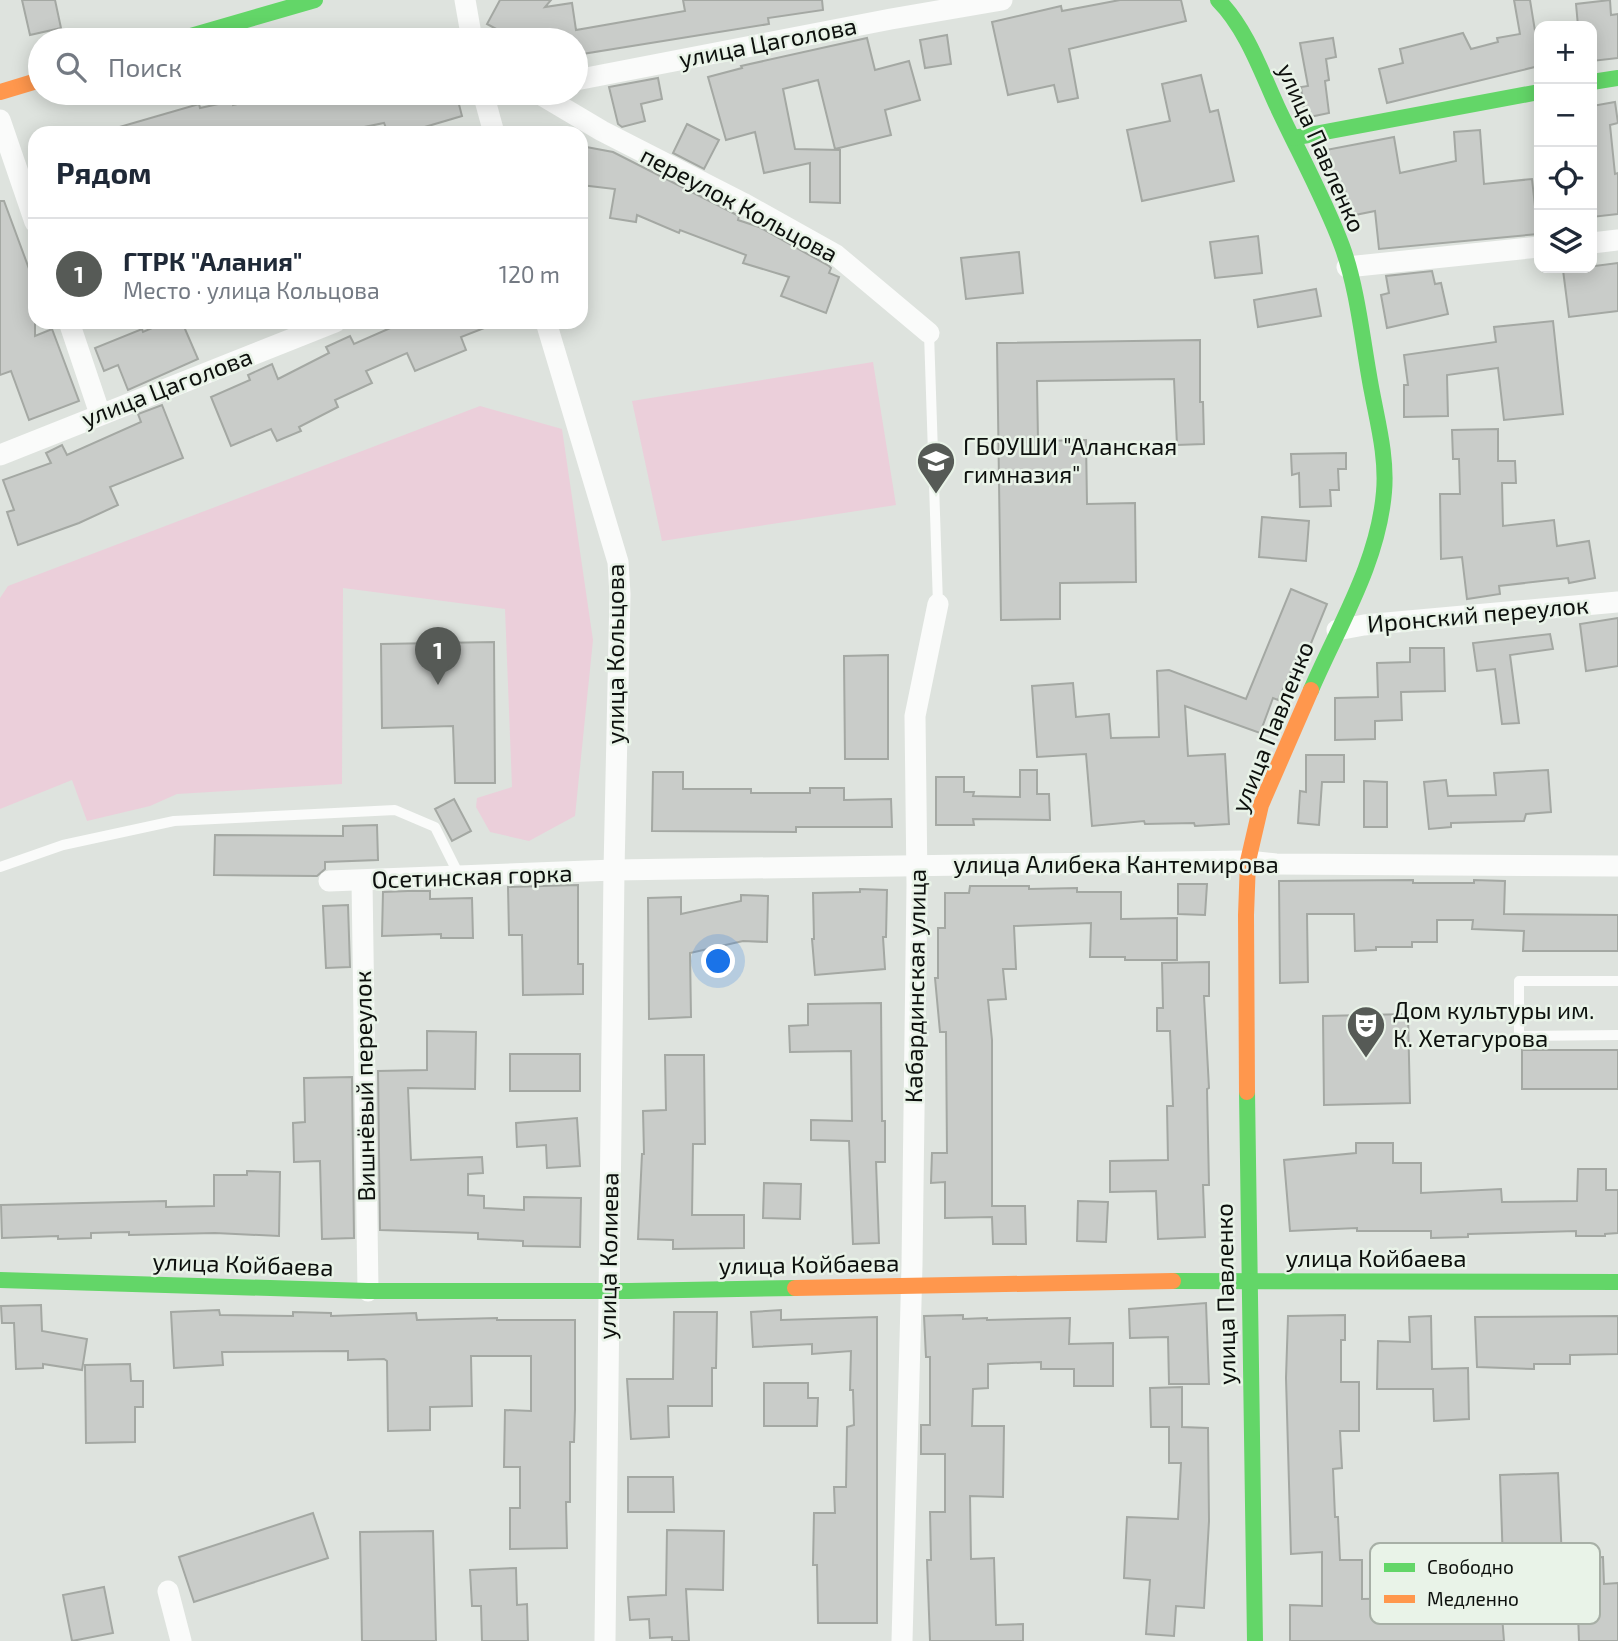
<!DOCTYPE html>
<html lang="ru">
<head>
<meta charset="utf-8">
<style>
  :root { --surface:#fff; --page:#f2f2f3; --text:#1f2937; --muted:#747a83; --line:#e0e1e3; --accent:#565a56 }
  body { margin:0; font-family:"Exo 2",sans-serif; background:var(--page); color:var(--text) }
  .controls { position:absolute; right:21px; top:21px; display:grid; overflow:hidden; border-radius:14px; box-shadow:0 4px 18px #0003 }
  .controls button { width:63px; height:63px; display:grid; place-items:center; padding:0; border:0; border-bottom:2px solid var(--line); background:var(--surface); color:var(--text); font:35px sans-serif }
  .you { position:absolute; left:719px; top:962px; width:24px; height:24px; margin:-18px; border:5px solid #fff; border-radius:50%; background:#1a73e8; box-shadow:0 0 0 10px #1a73e833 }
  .badge { display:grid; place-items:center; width:46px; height:46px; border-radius:50%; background:var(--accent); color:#fff; font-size:23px; font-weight:700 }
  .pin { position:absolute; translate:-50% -58px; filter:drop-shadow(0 2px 4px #0008) }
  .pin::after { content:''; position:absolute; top:37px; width:24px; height:21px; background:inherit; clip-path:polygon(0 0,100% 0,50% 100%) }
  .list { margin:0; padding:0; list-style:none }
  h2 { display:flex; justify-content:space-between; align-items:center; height:91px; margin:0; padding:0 28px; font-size:30px }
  h2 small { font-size:23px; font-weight:400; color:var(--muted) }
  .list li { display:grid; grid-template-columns:46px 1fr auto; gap:21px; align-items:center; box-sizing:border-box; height:112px; padding:0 28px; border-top:2px solid var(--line) }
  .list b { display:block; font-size:26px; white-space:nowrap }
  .list p { margin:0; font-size:23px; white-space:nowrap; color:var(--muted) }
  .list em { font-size:23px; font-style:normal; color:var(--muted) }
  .icon { flex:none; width:38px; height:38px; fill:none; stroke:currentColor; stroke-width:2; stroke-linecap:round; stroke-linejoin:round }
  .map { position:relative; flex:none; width:1618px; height:1641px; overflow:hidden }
  .search { position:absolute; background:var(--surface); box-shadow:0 4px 18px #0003; left:28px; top:28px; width:560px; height:77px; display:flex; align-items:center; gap:18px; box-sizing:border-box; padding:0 24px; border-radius:38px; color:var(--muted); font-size:26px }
  .panel { position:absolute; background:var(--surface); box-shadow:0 4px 18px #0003; left:28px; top:126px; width:560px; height:203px; border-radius:21px }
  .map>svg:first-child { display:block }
  .green { fill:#ebcfda }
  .building { fill:#c9ccc9; stroke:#a4a8a3; stroke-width:2 }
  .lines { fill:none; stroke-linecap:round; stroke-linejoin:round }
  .lane { stroke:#fafbfa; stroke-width:10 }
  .street { stroke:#fafbfa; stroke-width:21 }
  .fast { stroke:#63d668; stroke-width:16 }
  .slow { stroke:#ff974d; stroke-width:16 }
  .labels { text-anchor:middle; stroke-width:5; stroke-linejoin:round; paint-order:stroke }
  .street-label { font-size:24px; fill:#0d100d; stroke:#e9f3e8 }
  .poi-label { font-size:24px; fill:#0d100d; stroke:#e9f3e8; text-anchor:start }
  .key { fill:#e9f3e8; stroke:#a7afa6; stroke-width:2 }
  .key-label { font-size:19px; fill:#0d100d }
</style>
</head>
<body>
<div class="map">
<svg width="1618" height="1641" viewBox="0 0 1618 1641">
  <rect width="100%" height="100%" fill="#dee3de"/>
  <g class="green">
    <polygon points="873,362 896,505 662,541 632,401"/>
    <polygon points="480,406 562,429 593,640 575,816 529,841 490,832 476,807 477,798 512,787 505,609 343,588 342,784 177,794 150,806 87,821 72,780 0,809 0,598 8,586"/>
  </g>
  <g class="building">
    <polygon points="22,0 55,0 61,28 30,35"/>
    <polygon points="500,0 551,0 545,7 572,3 576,30 685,11 683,0 822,0 823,10 768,18 769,24 576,55 576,40 517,40 487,24"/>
    <polygon points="1120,0 1181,0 1186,21 1069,49 1078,98 1058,102 1054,85 1008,95 992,22 1061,6 1062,11"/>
    <polygon points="1514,0 1530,0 1535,31 1539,30 1539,66 1387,103 1379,69 1403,63 1400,49 1463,33 1471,49 1498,42 1497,38 1520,34"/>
    <polygon points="1610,0 1611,15 1618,14 1618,58 1592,61 1592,26 1578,26 1576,4"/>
    <polygon points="947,35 951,64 925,68 920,40"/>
    <polygon points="867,38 875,70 909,61 920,100 885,110 891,135 835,149 818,80 783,89 795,149 840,150 840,203 810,202 810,163 764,173 755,132 726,140 708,77 742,68 741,66"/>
    <polygon points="1333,38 1336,57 1326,59 1329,80 1325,81 1329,113 1305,118 1301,87 1308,86 1300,43"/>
    <polygon points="1201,75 1210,112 1218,110 1234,181 1142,201 1127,130 1170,121 1162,84"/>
    <polygon points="658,78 662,99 641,104 645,121 622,127 618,124 609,87"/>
    <polygon points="284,93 456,93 462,116 418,129 419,133 388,133 384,123 335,133 334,128 311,133 116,133 116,128 199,104 200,108 232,101 233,105"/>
    <polygon points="1615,102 1618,123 1610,125 1615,174 1618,173 1618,214 1592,217 1592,106"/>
    <polygon points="687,124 719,140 704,169 673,153"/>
    <polygon points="1480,130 1484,184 1532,179 1538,234 1379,249 1375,211 1350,216 1345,190 1337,192 1326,150 1394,137 1400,173 1456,161 1454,132"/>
    <polygon points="581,146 613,152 737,215 739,216 738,220 759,227 829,266 831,268 829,273 839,277 826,313 781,296 789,277 743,263 746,255 680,230 679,233 637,215 636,222 610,218 615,189 581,185"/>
    <polygon points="0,201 4,201 35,285 35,336 52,329 79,401 29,420 11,371 0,375"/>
    <polygon points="1258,236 1262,273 1215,278 1210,242"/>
    <polygon points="1019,252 1023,293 966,299 961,258"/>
    <polygon points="1618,263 1618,311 1569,317 1563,270"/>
    <polygon points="1432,271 1435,284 1441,283 1448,314 1387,328 1381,295 1389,293 1386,276"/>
    <polygon points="1316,289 1321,316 1258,327 1254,300"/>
    <polygon points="1553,321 1563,414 1504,420 1498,368 1447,375 1448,416 1404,417 1404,385 1408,385 1404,355 1496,342 1494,327"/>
    <polygon points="166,322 182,322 198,359 128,390 118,365 104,371 95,348 142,329 143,332"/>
    <polygon points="404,322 497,323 461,337 466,350 415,371 407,353 366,371 372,383 335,400 338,407 299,427 301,431 277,441 271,429 231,446 211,397 250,380 248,375 272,364 278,379 329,353 326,347 350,336 354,344"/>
    <polygon points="1200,340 1200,402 1203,402 1204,444 1177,445 1174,379 1037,381 1038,441 1086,440 1087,504 1135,503 1136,582 1060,583 1060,619 1001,620 997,343"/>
    <polygon points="162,405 183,458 110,487 118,505 79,523 18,545 7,512 14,510 3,480 51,463 46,453 62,445 67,455 141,422 138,414"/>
    <polygon points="1498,429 1498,461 1515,461 1516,483 1502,483 1503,526 1554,520 1557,546 1589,541 1595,578 1569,583 1568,578 1499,586 1500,594 1467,599 1462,557 1441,559 1440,494 1460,494 1459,459 1453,459 1452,430"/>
    <polygon points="1346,453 1346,469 1338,469 1339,490 1330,490 1331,506 1300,507 1299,473 1292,475 1291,454"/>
    <polygon points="1262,517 1309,521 1306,561 1259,557"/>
    <polygon points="1291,589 1327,604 1303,663 1296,660 1278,700 1273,698 1260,733 1185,706 1188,756 1225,754 1229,824 1195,826 1194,823 1145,824 1144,821 1092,826 1086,754 1037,757 1032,686 1073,683 1076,717 1109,714 1111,738 1159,737 1157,671 1169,670 1246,699"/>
    <polygon points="1618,618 1618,666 1586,671 1580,624"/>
    <polygon points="1550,634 1553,649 1510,655 1519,723 1502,724 1495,669 1477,671 1473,643"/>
    <polygon points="494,642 495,783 455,783 453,726 382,728 381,644"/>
    <polygon points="1410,648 1444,648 1445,691 1401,692 1402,720 1375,721 1375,739 1335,740 1335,698 1378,697 1377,663 1410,662"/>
    <polygon points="888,655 888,759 845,759 844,656"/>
    <polygon points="1306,755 1344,755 1344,782 1322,782 1319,825 1298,823 1300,791 1306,792"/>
    <polygon points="1020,770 1037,770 1037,794 1049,794 1050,820 973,819 974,825 936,825 936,777 964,777 964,792 974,792 973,796 1020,797"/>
    <polygon points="1548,770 1551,812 1526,814 1524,821 1451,823 1451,827 1429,829 1424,782 1446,780 1448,796 1496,795 1494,773"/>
    <polygon points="653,772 683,772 683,789 751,789 751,793 810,793 810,788 844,788 844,800 891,799 892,827 796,827 796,832 652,831"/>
    <polygon points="1364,781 1387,782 1387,827 1364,827"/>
    <polygon points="454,799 471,831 452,841 435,809"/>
    <polygon points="377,825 378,860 325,862 325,869 317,876 214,875 215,835 343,836 343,826"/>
    <polygon points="1413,880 1413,883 1474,883 1474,880 1505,881 1504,914 1618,915 1618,951 1523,951 1524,931 1472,929 1473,920 1437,920 1437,942 1412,942 1412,947 1376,947 1376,950 1355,951 1354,914 1307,914 1308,982 1280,983 1279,881"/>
    <polygon points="1178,884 1207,884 1205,915 1178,914"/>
    <polygon points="578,885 578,964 583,964 583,994 523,995 522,935 509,935 508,887"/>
    <polygon points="970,886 1029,886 1029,889 1077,888 1077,892 1121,892 1121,919 1177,918 1177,960 1125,960 1125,957 1090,957 1091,923 1014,926 1016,969 1003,969 1006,999 988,1000 992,1040 992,1206 1025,1206 1026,1244 993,1244 992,1217 945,1218 945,1182 931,1183 932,1153 947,1153 946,1032 940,1032 935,978 938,978 938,928 945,928 945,893 969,893"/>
    <polygon points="860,889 887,890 886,937 883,937 885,969 815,975 812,939 814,939 813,893 860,892"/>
    <polygon points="408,891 430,891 430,899 472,898 473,938 441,938 441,934 382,936 383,892"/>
    <polygon points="741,895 768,896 767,942 743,941 690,953 691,1017 649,1019 648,898 681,897 681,914 741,901"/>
    <polygon points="348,905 350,967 326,968 323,906"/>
    <polygon points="1209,962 1209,996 1204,996 1209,1088 1207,1089 1209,1185 1203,1185 1205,1237 1158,1239 1156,1191 1110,1192 1110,1161 1168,1160 1167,1106 1173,1106 1170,1031 1157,1031 1157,1008 1163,1008 1162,963"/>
    <polygon points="881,1003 882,1121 885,1121 885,1162 876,1162 879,1243 853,1244 849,1141 811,1140 811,1120 852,1121 851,1051 790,1052 789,1026 808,1025 808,1004"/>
    <polygon points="1408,1014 1410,1103 1324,1105 1323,1016"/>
    <polygon points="427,1031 476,1032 475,1089 408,1088 411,1160 482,1157 483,1173 468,1174 468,1195 484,1196 484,1208 524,1210 524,1197 581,1198 580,1247 523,1246 523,1241 478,1239 478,1233 380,1230 378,1071 427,1070"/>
    <rect x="1522" y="1050" width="96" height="39"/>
    <rect x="510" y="1054" width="70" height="37"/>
    <polygon points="665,1055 704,1055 705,1144 693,1144 692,1215 744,1215 744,1248 673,1249 673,1240 638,1239 642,1154 644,1154 643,1111 666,1110"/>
    <polygon points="352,1077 354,1238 322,1239 320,1161 294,1162 293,1123 305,1122 304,1078"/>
    <polygon points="577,1118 580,1166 547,1168 546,1145 517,1147 516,1123"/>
    <polygon points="1356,1143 1393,1143 1393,1163 1421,1163 1421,1193 1501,1189 1502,1202 1577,1201 1578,1169 1606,1169 1606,1190 1618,1190 1618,1233 1605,1234 1605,1236 1576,1236 1576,1231 1468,1234 1468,1237 1431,1238 1431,1231 1357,1231 1357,1228 1290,1231 1284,1160 1356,1153"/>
    <polygon points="247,1171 280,1172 279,1236 215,1233 129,1235 129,1232 91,1233 91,1238 58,1239 58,1236 2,1238 1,1205 166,1201 166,1207 214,1206 214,1175 247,1175"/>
    <polygon points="764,1183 801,1184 800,1219 763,1218"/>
    <polygon points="1078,1201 1108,1202 1106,1242 1077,1241"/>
    <polygon points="1206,1303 1209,1384 1169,1384 1168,1337 1130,1338 1129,1309"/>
    <polygon points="41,1305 42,1331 87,1339 82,1370 43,1364 43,1368 16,1369 14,1323 2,1323 1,1306"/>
    <polygon points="219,1310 220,1315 293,1316 293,1312 331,1313 331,1316 416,1313 417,1320 497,1318 497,1320 575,1320 575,1409 574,1442 570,1442 570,1502 566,1502 567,1548 510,1549 510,1508 520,1508 520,1467 504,1467 505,1410 531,1411 531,1356 471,1356 472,1406 430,1407 430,1430 388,1431 387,1361 384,1359 348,1360 348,1351 222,1352 223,1365 174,1368 171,1312"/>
    <polygon points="781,1310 781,1320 877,1317 877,1623 818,1623 817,1565 813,1565 814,1513 835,1513 834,1487 846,1487 847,1427 854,1425 853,1390 850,1390 851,1351 812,1354 812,1344 753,1347 751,1312"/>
    <polygon points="674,1312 717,1312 716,1368 712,1368 712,1406 668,1406 669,1437 631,1439 627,1379 673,1379"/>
    <polygon points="963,1315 963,1319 987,1318 987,1320 1070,1318 1069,1344 1113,1343 1113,1386 1074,1386 1074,1369 1041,1369 1041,1362 988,1364 988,1388 973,1389 972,1426 1004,1426 1003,1497 970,1496 971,1559 994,1558 996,1625 1023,1624 1023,1641 930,1641 927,1560 931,1560 930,1512 945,1512 945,1454 921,1454 921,1425 930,1425 930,1357 926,1357 924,1316"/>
    <polygon points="1345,1315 1345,1340 1341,1340 1341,1382 1359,1382 1359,1431 1340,1431 1342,1468 1333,1469 1335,1517 1338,1517 1340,1560 1362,1560 1362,1599 1405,1598 1404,1583 1434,1582 1436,1618 1475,1619 1471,1565 1503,1563 1500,1475 1558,1473 1562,1559 1603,1557 1604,1584 1618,1583 1618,1641 1579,1641 1577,1586 1500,1589 1504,1641 1290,1641 1290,1605 1322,1606 1322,1552 1291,1554 1286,1378 1288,1316"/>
    <polygon points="1431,1316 1432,1369 1468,1368 1469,1419 1434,1421 1433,1389 1377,1389 1378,1341 1410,1342 1409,1317"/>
    <polygon points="1618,1316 1618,1354 1570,1355 1570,1364 1534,1364 1534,1369 1477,1367 1475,1317"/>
    <polygon points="130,1364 131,1381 143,1381 143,1407 135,1407 135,1442 86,1443 85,1365"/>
    <polygon points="764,1383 808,1383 808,1398 818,1398 817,1426 764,1426"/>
    <polygon points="1182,1387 1182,1427 1208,1428 1209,1521 1204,1608 1176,1606 1174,1636 1146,1634 1150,1580 1124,1578 1127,1517 1178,1519 1181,1463 1169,1463 1169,1427 1151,1427 1150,1388"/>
    <polygon points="628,1477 673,1477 674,1512 628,1512"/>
    <polygon points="313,1513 328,1558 194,1602 179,1557"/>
    <polygon points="667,1530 724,1531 723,1590 686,1589 689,1641 672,1641 672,1637 650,1638 649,1619 630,1620 628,1597 666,1595"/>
    <polygon points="433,1531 436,1641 362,1641 360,1532"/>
    <polygon points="516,1568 517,1605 527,1604 528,1641 482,1641 481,1606 472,1606 470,1570"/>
    <polygon points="104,1587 113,1633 72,1641 63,1595"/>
  </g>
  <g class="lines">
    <g class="lane">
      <polyline points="929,333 938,604"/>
      <polyline points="0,867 63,845 174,821 395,810 435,827 460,877"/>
      <polyline points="1618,981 1519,981 1519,1036 1618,1035"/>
    </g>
    <g class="street">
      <polyline points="465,0 472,40"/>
      <polyline points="576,80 891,19 1002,0"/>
      <polyline points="483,93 494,133"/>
      <polyline points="538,93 602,131 743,203 836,255 929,333"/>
      <polyline points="0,120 35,222"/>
      <polyline points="1592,243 1618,240"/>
      <polyline points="1347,267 1539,247"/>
      <polyline points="69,322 100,414"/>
      <polyline points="546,322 618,562 620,594 614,870 605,1641"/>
      <polyline points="0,455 335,322"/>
      <polyline points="1337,630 1364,625 1618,602"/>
      <polyline points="329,881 614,870 1248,861 1276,864 1618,866"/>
      <polyline points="362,881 368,1291"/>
      <polyline points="168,1591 181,1641"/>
      <polyline points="902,1641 912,1265 917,885 915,716 938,604"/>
    </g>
    <g class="fast">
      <path d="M 1218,0 C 1246,28 1261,71 1277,106 C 1298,151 1325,200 1342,246 C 1358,289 1363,346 1372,392 C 1378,424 1387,458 1384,492 C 1378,563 1339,625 1311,690"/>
      <polyline points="177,40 315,0"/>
      <polyline points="1592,82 1618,78"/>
      <polyline points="1293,138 1539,92"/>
      <polyline points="1247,1092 1255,1641"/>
      <polyline points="0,1280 368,1291 629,1291 795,1288"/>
      <polyline points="1173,1281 1618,1282"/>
    </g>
    <g class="slow">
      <polyline points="0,92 40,80"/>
      <polyline points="1247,1092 1246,915 1248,861 1261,805 1311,690"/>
      <polyline points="795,1288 1173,1281"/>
    </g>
  </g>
  <defs>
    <g id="school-pin" transform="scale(2.0125)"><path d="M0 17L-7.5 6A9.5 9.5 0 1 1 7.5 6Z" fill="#565a56" stroke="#e9f3e8"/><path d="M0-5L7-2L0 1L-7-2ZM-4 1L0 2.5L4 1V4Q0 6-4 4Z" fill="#fff"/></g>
    <g id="theatre-pin" transform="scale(2.0125)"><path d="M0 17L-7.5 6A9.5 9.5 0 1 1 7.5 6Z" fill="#565a56" stroke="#e9f3e8"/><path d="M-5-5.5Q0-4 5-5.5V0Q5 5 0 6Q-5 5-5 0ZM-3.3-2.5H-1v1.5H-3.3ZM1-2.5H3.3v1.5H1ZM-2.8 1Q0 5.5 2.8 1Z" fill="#fff"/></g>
  </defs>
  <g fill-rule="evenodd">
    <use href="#school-pin" x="936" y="461"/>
    <use href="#theatre-pin" x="1366" y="1025"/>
  </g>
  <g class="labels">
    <g class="street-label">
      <text transform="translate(768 43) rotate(-11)" y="8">улица Цаголова</text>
      <text transform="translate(1321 148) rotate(66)" y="8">улица Павленко</text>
      <text transform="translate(739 205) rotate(28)" y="8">переулок Кольцова</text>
      <text transform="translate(167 388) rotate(-21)" y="8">улица Цаголова</text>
      <text transform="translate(1478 615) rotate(-5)" y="8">Иронский переулок</text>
      <text transform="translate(616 654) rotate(-90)" y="8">улица Кольцова</text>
      <text transform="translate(1273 727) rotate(-68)" y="8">улица Павленко</text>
      <text x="1116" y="873">улица Алибека Кантемирова</text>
      <text transform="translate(472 877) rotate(-2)" y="8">Осетинская горка</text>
      <text transform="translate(916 986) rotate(-89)" y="8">Кабардинская улица</text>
      <text transform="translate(365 1086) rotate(-91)" y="8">Вишнёвый переулок</text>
      <text transform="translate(609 1256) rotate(-89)" y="8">улица Колиева</text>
      <text x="1376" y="1267">улица Койбаева</text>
      <text transform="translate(243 1265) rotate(2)" y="8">улица Койбаева</text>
      <text transform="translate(809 1265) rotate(-1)" y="8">улица Койбаева</text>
      <text transform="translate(1226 1294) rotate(-91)" y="8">улица Павленко</text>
    </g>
    <g class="poi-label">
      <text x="963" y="455">ГБОУШИ "Аланская<tspan x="963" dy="28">гимназия"</tspan></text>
      <text x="1393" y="1019">Дом культуры им.<tspan x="1393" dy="28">К. Хетагурова</tspan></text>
    </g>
  </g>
  <rect x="1370" y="1543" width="230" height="81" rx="10" class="key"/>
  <rect x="1384" y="1563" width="31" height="9" fill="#63d668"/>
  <rect x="1384" y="1595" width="31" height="8" fill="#ff974d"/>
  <g class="key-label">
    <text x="1427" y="1574">Свободно</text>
    <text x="1427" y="1606">Медленно</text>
  </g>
</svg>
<div class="controls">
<button>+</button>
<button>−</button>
<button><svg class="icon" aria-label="locate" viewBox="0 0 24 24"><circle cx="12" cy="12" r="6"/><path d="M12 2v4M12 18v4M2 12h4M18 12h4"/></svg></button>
<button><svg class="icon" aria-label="layers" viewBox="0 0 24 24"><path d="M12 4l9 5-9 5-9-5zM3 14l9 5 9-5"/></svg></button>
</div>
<div class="you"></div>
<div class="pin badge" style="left:438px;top:685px">1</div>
<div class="search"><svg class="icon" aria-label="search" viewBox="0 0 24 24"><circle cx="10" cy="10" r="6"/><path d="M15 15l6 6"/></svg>Поиск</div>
<section class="panel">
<h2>Рядом<small></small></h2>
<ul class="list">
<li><span class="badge">1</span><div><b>ГТРК &quot;Алания&quot;</b><p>Место · улица Кольцова</p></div><em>120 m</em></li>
</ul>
</section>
</div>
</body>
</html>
